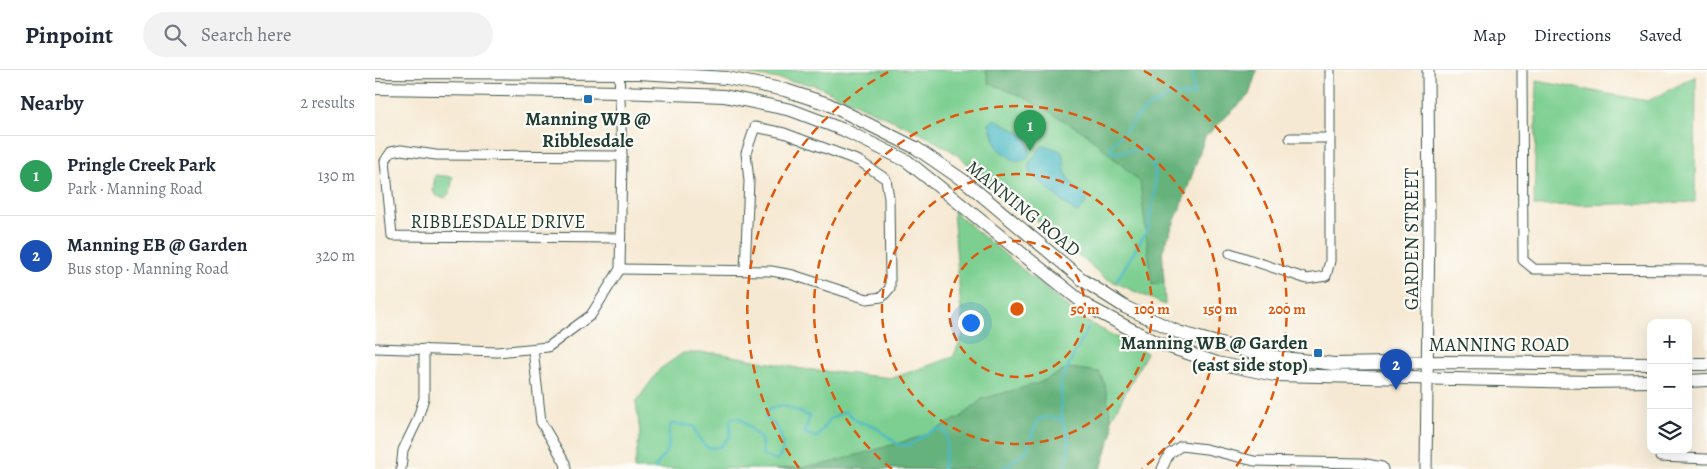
<!DOCTYPE html>
<html lang="en">
<head>
<meta charset="utf-8">
<style>
  :root { --surface:#fff; --page:#f2f2f3; --text:#1f2937; --muted:#747a83; --line:#e0e1e3; --accent:#0b8043 }
  body { margin:0; font-family:Alegreya,serif; background:var(--page); color:var(--text) }
  .controls { position:absolute; right:15px; bottom:15px; display:grid; overflow:hidden; border-radius:10px; box-shadow:0 5px 20px #0002 }
  .controls button { width:45px; height:45px; display:grid; place-items:center; padding:0; border:0; border-bottom:1px solid var(--line); background:var(--surface); color:var(--text); font:25px sans-serif }
  .you { position:absolute; left:595px; top:252px; width:18px; height:18px; margin:-12px; border:4px solid #fff; border-radius:50%; background:#1a73e8; box-shadow:0 0 0 8px #1a73e833 }
  .badge { display:grid; place-items:center; width:32px; height:32px; border-radius:50%; background:var(--accent); color:#fff; font-size:16px; font-weight:700 }
  .pin { position:absolute; translate:-50% -41px; filter:drop-shadow(0 1px 2px #0008) }
  .pin::after { content:''; position:absolute; top:26px; width:18px; height:15px; background:inherit; clip-path:polygon(0 0,100% 0,50% 100%) }
  .list { margin:0; padding:0; list-style:none }
  h2 { display:flex; justify-content:space-between; align-items:center; height:65px; margin:0; padding:0 20px; font-size:21px }
  h2 small { font-size:16px; font-weight:400; color:var(--muted) }
  .list li { display:grid; grid-template-columns:32px 1fr auto; gap:15px; align-items:center; box-sizing:border-box; height:80px; padding:0 20px; border-top:1px solid var(--line) }
  .list b { display:block; font-size:19px; white-space:nowrap }
  .list p { margin:0; font-size:16px; white-space:nowrap; color:var(--muted) }
  .list em { font-size:16px; font-style:normal; color:var(--muted) }
  .icon { flex:none; width:28px; height:28px; fill:none; stroke:currentColor; stroke-width:2; stroke-linecap:round; stroke-linejoin:round }
  .map { position:relative; flex:none; width:1332px; height:399px; overflow:hidden }
  header { display:flex; align-items:center; gap:30px; box-sizing:border-box; height:70px; padding:0 25px; background:var(--surface); border-bottom:1px solid var(--line) }
  header strong { font-size:24px }
  nav { display:flex; gap:28px; margin-inline-start:auto; font-size:18px }
  .search { width:350px; height:45px; background:var(--page); display:flex; align-items:center; gap:12px; box-sizing:border-box; padding:0 18px; border-radius:28px; color:var(--muted); font-size:19px }
  main { display:flex }
  aside { flex:1; background:var(--surface) }
  .map>svg:first-child { display:block }
  .green { fill:#7dcf91; stroke:#4e8662 }
  .forest { fill:#66b27b; stroke:#427858 }
  .water { fill:#4ab9c3; stroke:#347b7c }
  .lines { fill:none; stroke-linecap:round; stroke-linejoin:round }
  .stream { stroke:#4ab9c3; stroke-width:2.5 }
  .minor-casing { stroke:#3f574c; stroke-width:11 }
  .tertiary-casing { stroke:#3f574c; stroke-width:13 }
  .secondary-casing { stroke:#3f574c; stroke-width:14 }
  .minor { stroke:#fff; stroke-width:9 }
  .tertiary { stroke:#fff; stroke-width:11 }
  .secondary { stroke:#fff; stroke-width:12 }
  .ring { fill:none; stroke:#de580e; stroke-width:2.5; stroke-dasharray:9 6 }
  .poi-dot { fill:#1f6fb2; stroke:#fdfcf7; stroke-width:2 }
  .labels { text-anchor:middle; stroke-width:4.5; stroke-linejoin:round; paint-order:stroke }
  .poi-label { font-size:19px; font-weight:bold; fill:#1f3d34; stroke:#fdfcf7 }
  .street-label { font-size:19px; fill:#1f3d34; stroke:#fdfcf7 }
  .centre { fill:#de580e; stroke:#fdfcf7; stroke-width:2.5 }
  .ring-label { font-size:15px; text-anchor:middle; font-weight:bold; fill:#de580e; stroke:#fdfcf7; stroke-width:4.5; stroke-linejoin:round; paint-order:stroke }
</style>
</head>
<body>
<header>
<strong>Pinpoint</strong>
<div class="search"><svg class="icon" aria-label="search" viewBox="0 0 24 24"><circle cx="10" cy="10" r="6"/><path d="M15 15l6 6"/></svg>Search here</div>
<nav><a>Map</a><a>Directions</a><a>Saved</a></nav>
</header>
<main>
<aside>
<h2>Nearby<small>2 results</small></h2>
<ul class="list">
<li><span class="badge" style="background:#2e9e5b">1</span><div><b>Pringle Creek Park</b><p>Park · Manning Road</p></div><em>130 m</em></li>
<li><span class="badge" style="background:#1a4fb4">2</span><div><b>Manning EB @ Garden</b><p>Bus stop · Manning Road</p></div><em>320 m</em></li>
</ul>
</aside>
<div class="map">
<svg width="1332" height="399" viewBox="0 0 1332 399">
  <rect width="100%" height="100%" fill="#fdfcf7"/>
  <filter id="ink" filterUnits="userSpaceOnUse"><feTurbulence type="fractalNoise" baseFrequency=".02" numOctaves="2"/><feDisplacementMap in="SourceGraphic" scale="10" xChannelSelector="R" yChannelSelector="G"/><feConvolveMatrix kernelMatrix="1 2 1 2 8 2 1 2 1" color-interpolation-filters="sRGB"/></filter>
  <filter id="wash" filterUnits="userSpaceOnUse"><feTurbulence type="fractalNoise" baseFrequency=".0096" numOctaves="4" result="noise"/><feDisplacementMap in="SourceGraphic" scale="20" xChannelSelector="R" yChannelSelector="G"/><feGaussianBlur stdDeviation="1.12" result="paint"/><feColorMatrix in="noise" values="0 0 0 0 0 0 0 0 0 0 0 0 0 0 0 0 0 1.4 0 .05"/><feComposite in="paint" operator="in"/></filter>
  <g filter="url(#wash)">
    <rect width="100%" height="100%" fill="#f6e9d3"/>
    <g class="green">
      <polygon points="348,0 862,0 793,110 787,174 790,235 730,208 655,144 577,81 541,61 440,15"/>
      <polygon points="1321,6 1320,132 1159,136 1162,11 1273,31"/>
      <polygon points="60,105 78,107 75,122 70,128 62,126 58,121"/>
      <polygon points="578,141 707,249 772,283 709,399 259,399 265,363 261,332 285,299 308,283 342,283 427,299 518,308 578,287 588,265"/>
    </g>
    <g class="forest">
      <polygon points="611,0 882,0 874,25 830,67 810,126 787,182 789,213 777,215 765,112 712,64 649,27 614,13"/>
      <polygon points="694,298 724,302 730,315 738,360 726,399 402,399 447,395 545,367 586,347 607,329 664,313"/>
    </g>
    <g class="water">
      <polygon points="620,49 652,67 655,83 652,89 641,92 623,79 614,54"/>
      <path d="M 667,76 L 672,76 L 686,81 C 689,88 689,93 690,100 C 692,112 705,121 714,128 L 704,142 L 701,143 L 654,102 L 654,94 Z"/>
    </g>
    <g class="lines">
      <g class="stream">
        <path d="M 742,210 L 773,159 L 780,121 L 780,99 L 769,80 C 756,78 748,85 736,82 L 735,77 L 769,40 L 797,24 L 817,26 L 819,23 L 817,0"/>
        <path d="M 279,399 L 293,379 L 294,359 L 296,354 L 319,356 L 323,368 L 333,378 L 345,377 L 355,366 L 355,351 L 358,348 L 365,348 L 386,369 L 388,386 L 402,390 C 411,382 408,368 403,359 C 400,354 394,350 390,347 L 393,340 L 407,335 L 435,346 L 429,363 L 442,367 L 455,349 L 470,341 L 484,352 L 499,356 L 524,375 L 534,375 L 559,360 L 570,359 L 572,372 L 568,399"/>
        <polyline points="625,399 632,396 651,381 663,349 672,347 688,350"/>
        <polyline points="690,399 694,374 686,343 686,310 713,258"/>
      </g>
    </g>
  </g>
  <g filter="url(#ink)">
    <g class="lines">
      <g class="minor-casing">
        <g id="minor">
          <polyline points="1147,0 1148,190 1159,199 1332,200"/>
          <polyline points="915,68 954,68"/>
          <polyline points="245,168 17,166 10,91 16,82 26,80 61,85 247,86"/>
          <polyline points="855,183 932,209 951,206 955,191 955,0"/>
          <polyline points="245,199 396,201 418,205 492,229 507,227 515,218 515,210 514,128 511,109 484,91 409,63 380,57 371,83 374,111 370,200"/>
          <polyline points="0,278 122,282 173,277 216,245 245,199 247,86 244,0"/>
          <polyline points="158,279 166,352 190,393 191,399"/>
          <polyline points="1285,387 1332,389"/>
          <polyline points="26,399 28,380 42,351 49,328 49,279"/>
          <polyline points="787,399 794,384 806,376 831,379 879,391 986,393 1007,397 1008,399"/>
        </g>
      </g>
      <g class="tertiary-casing">
        <polyline id="tertiary" points="1051,399 1054,152 1053,0"/>
      </g>
      <g class="secondary-casing">
        <g id="secondary">
          <polyline points="0,2 263,3 352,8 410,20 453,34 541,78 592,113 709,211 750,237 803,262 885,285 959,294 1070,292 1276,294"/>
          <polyline points="0,18 245,22 349,26 416,40 469,60 532,91 712,236 780,272 842,293 900,305 1216,312 1276,311"/>
          <polyline points="1313,294 1332,294"/>
          <polyline points="1313,311 1332,310"/>
        </g>
      </g>
      <use href="#minor" class="minor"/>
      <use href="#tertiary" class="tertiary"/>
      <use href="#secondary" class="secondary"/>
    </g>
  </g>
  <g class="ring">
    <circle cx="642" cy="239" r="68"/>
    <circle cx="642" cy="239" r="135"/>
    <path d="M517 399A203 203 0 1 1 767 399"/>
    <path d="M424 398A270 270 0 0 1 515 1M769 1A270 270 0 0 1 860 398"/>
  </g>
  <g class="poi-dot">
    <rect x="208" y="24" width="10" height="10" rx="2.5"/>
    <rect x="938" y="278" width="10" height="10" rx="2.5"/>
  </g>
  <g class="labels">
    <g class="poi-label">
      <text x="213" y="55">Manning WB @<tspan x="213" dy="22">Ribblesdale</tspan></text>
      <text x="933" y="279" text-anchor="end">Manning WB @ Garden<tspan x="933" dy="22">(east side stop)</tspan></text>
    </g>
    <g class="street-label">
      <text transform="translate(649 138) rotate(39)" y="7">MANNING ROAD</text>
      <text x="123" y="158">RIBBLESDALE DRIVE</text>
      <text transform="translate(1036 169) rotate(-90)" y="7">GARDEN STREET</text>
      <text x="1124" y="281">MANNING ROAD</text>
    </g>
  </g>
  <circle cx="642" cy="239" r="8" class="centre"/>
  <g class="ring-label">
    <text x="710" y="244">50 m</text>
    <text x="777" y="244">100 m</text>
    <text x="845" y="244">150 m</text>
    <text x="912" y="244">200 m</text>
  </g>
</svg>
<div class="controls">
<button>+</button>
<button>−</button>
<button><svg class="icon" aria-label="layers" viewBox="0 0 24 24"><path d="M12 4l9 5-9 5-9-5zM3 14l9 5 9-5"/></svg></button>
</div>
<div class="you"></div>
<div class="pin badge" style="left:655px;top:81px;background:#2e9e5b">1</div>
<div class="pin badge" style="left:1021px;top:320px;background:#1a4fb4">2</div>
</div>
</main>
</body>
</html>
